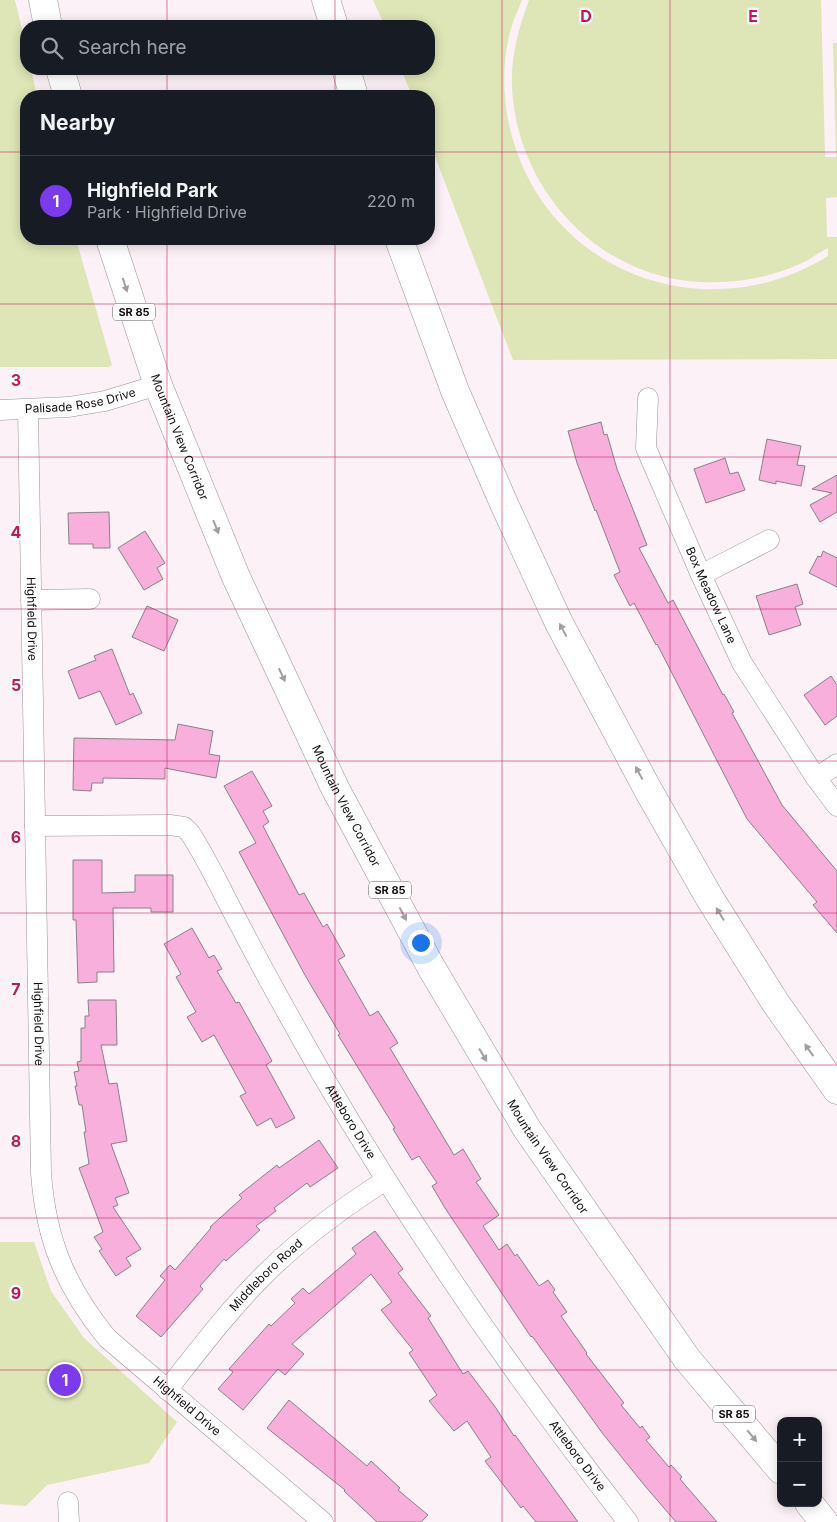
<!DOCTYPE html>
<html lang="en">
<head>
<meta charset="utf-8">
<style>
  :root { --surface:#171b24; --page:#242831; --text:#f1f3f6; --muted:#9ea1a6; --line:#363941; --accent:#7c3aed }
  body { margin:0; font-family:Inter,sans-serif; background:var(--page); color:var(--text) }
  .controls { position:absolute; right:15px; bottom:15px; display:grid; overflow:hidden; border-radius:10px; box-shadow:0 2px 12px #0003 }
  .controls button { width:45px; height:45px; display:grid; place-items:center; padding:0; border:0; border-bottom:1px solid var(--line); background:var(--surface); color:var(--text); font:25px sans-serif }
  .you { position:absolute; left:420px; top:942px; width:18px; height:18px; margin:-12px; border:4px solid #fff; border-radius:50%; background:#1a73e8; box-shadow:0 0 0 8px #1a73e833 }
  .badge { display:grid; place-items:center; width:32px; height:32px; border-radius:50%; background:var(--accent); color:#fff; font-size:16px; font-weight:700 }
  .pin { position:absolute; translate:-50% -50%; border:2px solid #fff; box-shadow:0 1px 5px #0006 }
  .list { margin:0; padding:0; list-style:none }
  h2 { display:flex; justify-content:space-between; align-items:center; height:65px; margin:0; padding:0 20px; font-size:21px }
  h2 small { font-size:16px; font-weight:400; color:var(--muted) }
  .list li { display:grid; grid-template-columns:32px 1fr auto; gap:15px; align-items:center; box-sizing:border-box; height:90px; padding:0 20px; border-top:1px solid var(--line) }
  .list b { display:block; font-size:19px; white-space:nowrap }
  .list p { margin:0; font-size:16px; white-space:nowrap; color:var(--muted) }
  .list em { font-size:16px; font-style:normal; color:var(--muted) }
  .icon { flex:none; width:28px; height:28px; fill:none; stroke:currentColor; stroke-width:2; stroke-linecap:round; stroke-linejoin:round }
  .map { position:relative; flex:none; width:837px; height:1522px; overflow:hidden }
  .search { position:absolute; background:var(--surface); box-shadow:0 2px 12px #0003; left:20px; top:20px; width:415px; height:55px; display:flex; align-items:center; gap:12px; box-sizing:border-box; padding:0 18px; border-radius:20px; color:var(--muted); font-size:19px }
  .panel { position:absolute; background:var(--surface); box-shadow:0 2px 12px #0003; left:20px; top:90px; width:415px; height:155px; border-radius:20px }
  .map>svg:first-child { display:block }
  .green { fill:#dee5b6 }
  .building { fill:#f8afdb; stroke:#8a8186 }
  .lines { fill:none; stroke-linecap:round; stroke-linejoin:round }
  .minor-casing { stroke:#999095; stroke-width:21 }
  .highway-casing { stroke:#999095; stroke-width:29 }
  .minor { stroke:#fff; stroke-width:20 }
  .highway { stroke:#fff; stroke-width:28 }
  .oneway { fill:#a19fa0 }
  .grid { fill:none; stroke:#c2185b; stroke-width:1; stroke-opacity:0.55 }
  .labels { text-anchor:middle; stroke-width:4.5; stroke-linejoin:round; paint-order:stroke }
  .shield { fill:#fff; stroke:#5a5758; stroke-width:1 }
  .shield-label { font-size:11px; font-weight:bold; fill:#130f11 }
  .street-label { font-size:12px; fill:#130f11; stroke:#fff }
  .grid-label { font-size:16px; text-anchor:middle; font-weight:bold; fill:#c2185b; stroke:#fff; stroke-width:4.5; stroke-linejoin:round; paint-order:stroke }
</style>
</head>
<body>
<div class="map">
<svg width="837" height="1522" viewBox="0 0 837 1522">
  <rect width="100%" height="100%" fill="#fcf1f7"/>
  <g class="green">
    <polygon points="0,0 15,0 26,46 26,69 31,69 37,96 26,96 26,239 76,239 112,365 109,367 0,367"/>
    <path d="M 373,0 L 522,0 C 519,8 515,16 512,25 C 501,61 502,103 513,140 C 553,276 709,330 828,256 L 828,248 C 821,251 815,256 808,260 C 781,274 751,281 720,282 C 608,288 516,195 512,85 C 511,55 519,27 529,0 L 821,0 L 825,157 L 836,157 L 833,43 L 837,43 L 837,197 L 826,198 L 827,237 L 837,237 L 837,359 L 513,360 L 429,141 L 429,96 L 412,96 L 401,69 L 429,69 L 429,26 L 385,26 Z"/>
    <polygon points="0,1242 34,1242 51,1291 84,1338 177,1422 149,1463 47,1485 26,1506 0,1504"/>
  </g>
  <g class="building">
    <polygon points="601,422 604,435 607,434 617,469 647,545 639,548 668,603 673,600 723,695 724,694 734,712 732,713 782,805 837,871 837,933 813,905 817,902 747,819 657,644 656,645 634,603 630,606 614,575 620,572 596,510 595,511 577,463 568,431"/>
    <polygon points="767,439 801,446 797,465 805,466 801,486 776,481 776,484 759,480"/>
    <polygon points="725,458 730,474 738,472 745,490 706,503 694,469"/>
    <polygon points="837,475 837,512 820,522 810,505 832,493 812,489"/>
    <polygon points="109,512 110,548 93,548 93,544 69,544 68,513"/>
    <polygon points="145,531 165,563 157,568 163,579 144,590 118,548"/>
    <polygon points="823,551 837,558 837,587 809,573 818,556 821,557"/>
    <polygon points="797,584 803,604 795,607 801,625 769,635 756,596"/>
    <polygon points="147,606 178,620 164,651 132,637"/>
    <polygon points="112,649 130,695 133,693 142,713 116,725 100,691 79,699 68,671 96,660 94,656"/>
    <polygon points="831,676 837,685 837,716 825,725 804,695"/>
    <polygon points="178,724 213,731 209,754 220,756 216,778 165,768 165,779 103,778 103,783 92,783 91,791 73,790 74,738 175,740"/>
    <polygon points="252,771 272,806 263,811 269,822 263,826 299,895 304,893 323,927 327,924 345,956 338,960 370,1016 378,1011 398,1043 390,1048 454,1155 463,1149 481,1179 476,1182 499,1215 483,1226 499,1250 507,1244 515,1256 517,1254 539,1286 548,1280 555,1290 553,1292 567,1312 561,1316 587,1353 586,1354 624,1403 621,1405 640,1428 642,1426 650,1437 646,1440 669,1467 671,1465 682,1477 680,1479 717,1522 676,1522 645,1486 603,1434 532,1336 531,1337 445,1208 432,1186 437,1183 419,1156 412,1160 393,1129 395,1128 338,1035 340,1034 306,977 239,852 256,843 224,786"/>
    <polygon points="73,860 102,860 102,893 135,892 135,875 173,875 173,912 151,912 151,908 113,908 114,972 97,972 97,982 78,983 76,920 73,920"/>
    <polygon points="192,928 209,958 214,955 222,969 217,971 236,1003 239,1002 272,1061 266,1065 295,1118 276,1128 271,1118 257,1126 240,1096 246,1093 214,1035 202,1042 187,1017 196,1012 176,977 181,974 164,944"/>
    <polygon points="88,1000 116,1000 117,1045 101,1045 109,1084 117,1083 127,1141 111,1144 129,1193 115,1198 118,1205 113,1207 141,1249 126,1258 131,1266 116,1276 99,1251 102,1249 94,1237 103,1232 79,1168 89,1164 84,1132 86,1132 82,1105 79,1105 75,1086 77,1086 74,1072 79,1071 77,1062 81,1061 81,1028 85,1028 85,1016 89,1016"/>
    <polygon points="319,1140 338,1168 310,1187 307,1183 274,1208 276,1211 256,1226 260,1230 226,1261 224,1259 200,1286 203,1289 161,1337 136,1316 165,1280 160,1276 170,1265 175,1270 211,1228 210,1227 242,1198 239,1195 277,1165 279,1168"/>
    <polygon points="375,1231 403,1269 398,1273 431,1316 428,1318 463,1374 468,1371 496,1408 514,1436 515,1435 578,1522 536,1522 523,1506 521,1508 485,1461 491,1457 467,1421 454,1431 429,1401 437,1395 409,1353 413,1350 381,1310 392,1302 371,1274 292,1344 304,1354 285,1375 278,1369 243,1410 218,1389 233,1372 229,1369 269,1324 271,1326 295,1303 291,1299 303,1288 309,1294 356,1254 352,1248"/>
    <polygon points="289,1400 367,1466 371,1461 400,1488 398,1490 428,1515 421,1522 377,1522 344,1491 345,1490 267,1428"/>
  </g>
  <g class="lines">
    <g class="minor-casing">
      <g id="minor">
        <path id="s1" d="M 648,398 L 646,448 L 701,575 L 742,663 L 816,778 L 837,806"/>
        <path id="s2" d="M 0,410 L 69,407 L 105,401 L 158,385"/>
        <path id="s3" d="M 28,410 L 41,1173 C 46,1240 65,1286 107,1338 L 323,1522"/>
        <polyline points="701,575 769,540"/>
        <polyline points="31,600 90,599"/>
        <polyline points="816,778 837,764"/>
        <path id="s4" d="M 35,826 L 170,825 L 184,827 L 190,833 C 210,864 225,898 243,931 C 267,978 294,1025 320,1071 C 412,1228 516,1379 628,1522"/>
        <path id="s5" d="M 167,1390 C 198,1351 228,1311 263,1276 C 300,1239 342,1208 386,1180"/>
        <polyline points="68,1502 69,1522"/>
      </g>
    </g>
    <g class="highway-casing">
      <g id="highway">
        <polyline points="43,0 48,26"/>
        <polyline points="326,0 334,26"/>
        <polyline points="60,69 68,96"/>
        <polyline points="346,69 354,96"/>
        <path id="s6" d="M 110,239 L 158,385 L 236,577 L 335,788 L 431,967 L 527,1129 L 687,1359 L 781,1470"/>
        <polyline points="399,239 455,391 505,506 559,623 647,788 709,897 775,1002 837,1090"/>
        <polyline points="809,1503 824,1522"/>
      </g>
    </g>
    <use href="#minor" class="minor"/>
    <use href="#highway" class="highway"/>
  </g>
  <defs><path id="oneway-solid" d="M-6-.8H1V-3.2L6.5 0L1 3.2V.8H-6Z" transform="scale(1.25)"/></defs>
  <g class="oneway">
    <use href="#oneway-solid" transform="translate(125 285) rotate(72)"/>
    <use href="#oneway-solid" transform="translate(216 527) rotate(68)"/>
    <use href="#oneway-solid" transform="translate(563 630) rotate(-118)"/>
    <use href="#oneway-solid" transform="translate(282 675) rotate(65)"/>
    <use href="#oneway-solid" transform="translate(639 773) rotate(-118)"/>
    <use href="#oneway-solid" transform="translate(403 914) rotate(62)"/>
    <use href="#oneway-solid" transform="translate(720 914) rotate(-122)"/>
    <use href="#oneway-solid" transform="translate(809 1050) rotate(-125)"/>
    <use href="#oneway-solid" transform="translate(483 1055) rotate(59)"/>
    <use href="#oneway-solid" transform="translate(752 1436) rotate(50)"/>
  </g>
  <path class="grid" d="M 167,0 L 167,26M 335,0 L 335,26M 502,0 L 502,1522M 670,0 L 670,1522M 167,69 L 167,96M 335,69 L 335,96M 0,152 L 26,152M 429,152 L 837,152M 167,239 L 167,1522M 335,239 L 335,1522M 0,304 L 837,304M 0,457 L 837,457M 0,609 L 837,609M 0,761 L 837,761M 0,913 L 837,913M 0,1065 L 837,1065M 0,1218 L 837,1218M 0,1370 L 837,1370"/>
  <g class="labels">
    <g class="shield">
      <rect x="113" y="303.5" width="42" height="17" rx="4"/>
      <rect x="369" y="881.5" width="42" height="17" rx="4"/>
      <rect x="713" y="1405.5" width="42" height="17" rx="4"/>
    </g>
    <g class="shield-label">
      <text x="134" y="316">SR 85</text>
      <text x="390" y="894">SR 85</text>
      <text x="734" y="1418">SR 85</text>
    </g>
    <g class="street-label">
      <text dy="4" stroke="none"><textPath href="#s2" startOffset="81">Palisade Rose Drive</textPath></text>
      <text dy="4" stroke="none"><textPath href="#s6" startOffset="210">Mountain View Corridor</textPath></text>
      <text dy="4" stroke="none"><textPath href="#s1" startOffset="211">Box Meadow Lane</textPath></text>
      <text dy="4" stroke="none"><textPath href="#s3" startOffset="209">Highfield Drive</textPath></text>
      <text dy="4" stroke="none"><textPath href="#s6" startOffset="615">Mountain View Corridor</textPath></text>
      <text dy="4" stroke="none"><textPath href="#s3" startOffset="614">Highfield Drive</textPath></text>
      <text dy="4" stroke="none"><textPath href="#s4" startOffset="488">Attleboro Drive</textPath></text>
      <text dy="4" stroke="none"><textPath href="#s6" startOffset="1020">Mountain View Corridor</textPath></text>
      <text dy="4" stroke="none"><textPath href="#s5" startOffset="152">Middleboro Road</textPath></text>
      <text dy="4" stroke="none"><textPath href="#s3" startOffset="1049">Highfield Drive</textPath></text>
      <text dy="4" stroke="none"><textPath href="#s4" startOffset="892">Attleboro Drive</textPath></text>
    </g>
  </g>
  <g class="grid-label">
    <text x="586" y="22">D</text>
    <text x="753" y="22">E</text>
    <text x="16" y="386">3</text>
    <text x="16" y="538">4</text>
    <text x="16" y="691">5</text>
    <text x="16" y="843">6</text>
    <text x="16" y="995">7</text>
    <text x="16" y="1147">8</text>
    <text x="16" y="1299">9</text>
  </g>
</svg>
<div class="controls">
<button>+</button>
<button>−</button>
</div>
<div class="you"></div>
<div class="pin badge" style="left:65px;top:1380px">1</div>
<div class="search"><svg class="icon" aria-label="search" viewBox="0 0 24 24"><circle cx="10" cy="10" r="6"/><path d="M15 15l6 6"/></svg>Search here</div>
<section class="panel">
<h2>Nearby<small></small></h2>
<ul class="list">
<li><span class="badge">1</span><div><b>Highfield Park</b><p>Park · Highfield Drive</p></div><em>220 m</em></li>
</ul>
</section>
</div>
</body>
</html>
